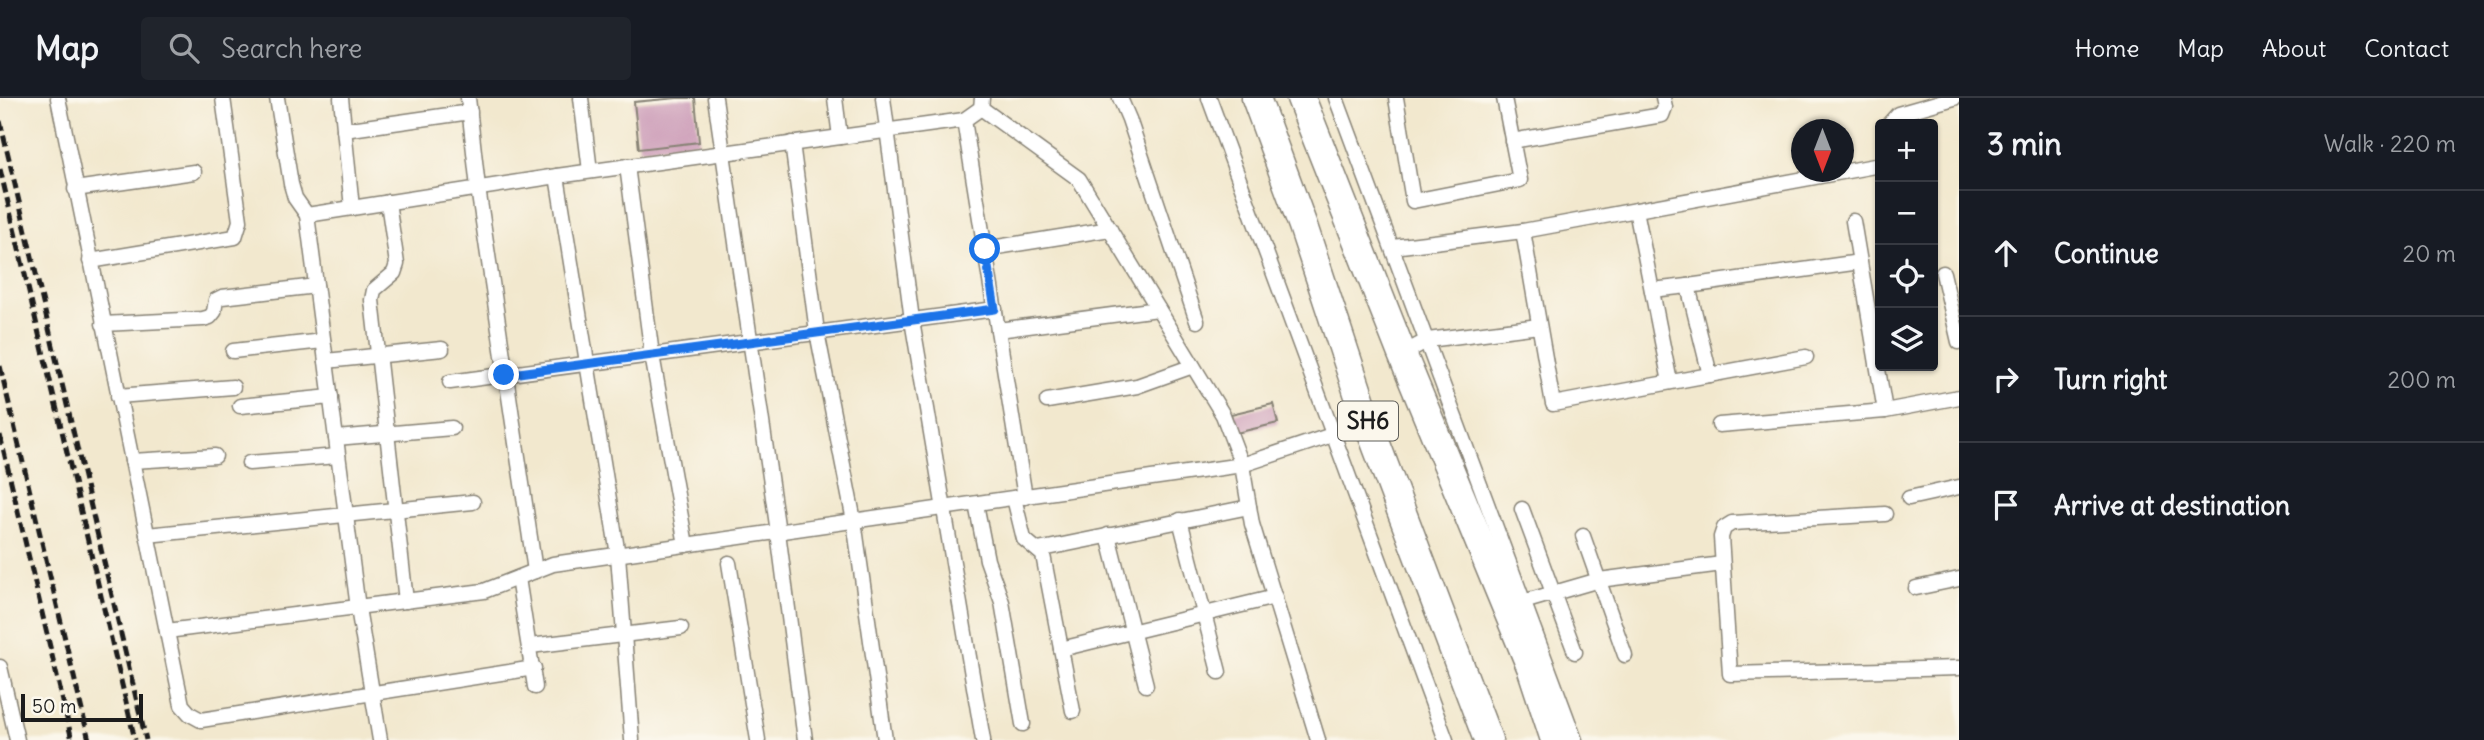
<!DOCTYPE html>
<html lang="en">
<head>
<meta charset="utf-8">
<style>
  :root { --surface:#171b24; --page:#20242c; --text:#f1f3f6; --muted:#9ea1a6; --line:#363941 }
  body { margin:0; font-family:Delius,sans-serif; background:var(--page); color:var(--text) }
  .controls { position:absolute; right:21px; top:21px; display:grid; overflow:hidden; border-radius:7px; box-shadow:0 2px 5px #0004 }
  .controls button { width:63px; height:63px; display:grid; place-items:center; padding:0; border:0; border-bottom:2px solid var(--line); background:var(--surface); color:var(--text); font:35px sans-serif }
  .compass { position:absolute; left:1791px; top:21px; width:63px; height:63px; border-radius:50%; background:var(--surface); box-shadow:0 2px 5px #0004; rotate:180deg }
  .scale { position:absolute; left:21px; bottom:18px; width:122px; box-sizing:border-box; padding-left:7px; border:4px solid #1c1c1c; border-top:0; font-size:19px; line-height:24px; white-space:nowrap; color:#1c1c1c; -webkit-text-stroke:5px #fbf7ec; paint-order:stroke }
  .stop { position:absolute; width:21px; height:21px; margin:-16px; border:5px solid #1a73e8; border-radius:50%; background:#fff }
  .stop.end { background:#1a73e8; border-color:#fff; box-shadow:0 2px 7px #0008 }
  .list { margin:0; padding:0; list-style:none }
  h2 { display:flex; justify-content:space-between; align-items:center; height:91px; margin:0; padding:0 28px; font-size:30px }
  h2 small { font-size:23px; font-weight:400; color:var(--muted) }
  .list li { display:grid; grid-template-columns:46px 1fr auto; gap:21px; align-items:center; box-sizing:border-box; height:126px; padding:0 28px; border-top:2px solid var(--line) }
  .list b { display:block; font-size:26px; white-space:nowrap }
  .list em { font-size:23px; font-style:normal; color:var(--muted) }
  .icon { flex:none; width:38px; height:38px; fill:none; stroke:currentColor; stroke-width:2; stroke-linecap:round; stroke-linejoin:round }
  .map { position:relative; flex:none; width:1959px; height:642px; overflow:hidden }
  header { display:flex; align-items:center; gap:42px; box-sizing:border-box; height:98px; padding:0 35px; background:var(--surface); border-bottom:2px solid var(--line) }
  header strong { font-size:33px }
  nav { display:flex; gap:38px; margin-inline-start:auto; font-size:24px }
  .search { width:490px; height:63px; background:var(--page); display:flex; align-items:center; gap:18px; box-sizing:border-box; padding:0 24px; border-radius:7px; color:var(--muted); font-size:26px }
  main { display:flex }
  aside { flex:1; background:var(--surface) }
  .map>svg:first-child { display:block }
  .building { fill:#cc9cb8 }
  .lines { fill:none; stroke-linecap:round; stroke-linejoin:round }
  .street-casing { stroke:#878275; stroke-width:17 }
  .highway-casing { stroke:#878275; stroke-width:31 }
  .street { stroke:#fff; stroke-width:14 }
  .highway { stroke:#fff; stroke-width:28 }
  .rail { stroke:#1c1c1c; stroke-width:5; stroke-dasharray:10 5; stroke-linecap:butt }
  .route { stroke:#1a73e8; stroke-width:9 }
  .labels { text-anchor:middle; stroke-width:6; stroke-linejoin:round; paint-order:stroke }
  .shield { fill:#fbf7ec; stroke:#5f5e5a; stroke-width:2 }
  .shield-label { font-size:23px; font-weight:bold; fill:#1c1c1c }
</style>
</head>
<body>
<header>
<strong>Map</strong>
<div class="search"><svg class="icon" aria-label="search" viewBox="0 0 24 24"><circle cx="10" cy="10" r="6"/><path d="M15 15l6 6"/></svg>Search here</div>
<nav><a>Home</a><a>Map</a><a>About</a><a>Contact</a></nav>
</header>
<main>
<div class="map">
<svg width="1959" height="642" viewBox="0 0 1959 642">
  <rect width="100%" height="100%" fill="#fbf7ec"/>
  <filter id="ink" filterUnits="userSpaceOnUse"><feTurbulence type="fractalNoise" baseFrequency=".0143" numOctaves="2"/><feDisplacementMap in="SourceGraphic" scale="14" xChannelSelector="R" yChannelSelector="G"/><feConvolveMatrix kernelMatrix="1 2 1 2 8 2 1 2 1" color-interpolation-filters="sRGB"/></filter>
  <filter id="wash" filterUnits="userSpaceOnUse"><feTurbulence type="fractalNoise" baseFrequency=".00686" numOctaves="4" result="noise"/><feDisplacementMap in="SourceGraphic" scale="28" xChannelSelector="R" yChannelSelector="G"/><feGaussianBlur stdDeviation="1.57" result="paint"/><feColorMatrix in="noise" values="0 0 0 0 0 0 0 0 0 0 0 0 0 0 0 0 0 1.4 0 .05"/><feComposite in="paint" operator="in"/></filter>
  <g filter="url(#wash)">
    <rect width="100%" height="100%" fill="#f2e8ce"/>
    <g id="blocks">
      <g class="building">
        <polygon points="677,0 695,0 699,44 639,51 634,4"/>
        <polygon points="1273,306 1278,325 1236,335 1231,316"/>
      </g>
    </g>
  </g>
  <g filter="url(#ink)">
    <use href="#blocks" fill-opacity="0" stroke="#878275" stroke-width="2"/>
    <g class="lines">
      <g class="street-casing">
        <g id="street">
          <polyline points="58,0 182,607 190,616 201,622 534,570"/>
          <polyline points="277,0 291,86 295,100 307,117"/>
          <polyline points="341,0 352,110"/>
          <polyline points="468,0 478,90 535,473"/>
          <polyline points="581,0 590,73"/>
          <polyline points="715,0 778,434 805,642"/>
          <polyline points="835,0 840,39"/>
          <polyline points="883,0 912,222 983,642"/>
          <polyline points="1120,0 1129,21 1197,223"/>
          <polyline points="1209,0 1446,642"/>
          <path d="M 1336,0 C 1417,213 1494,429 1575,642"/>
          <polyline points="1396,0 1413,103 1520,82 1504,0"/>
          <polyline points="981,10 1079,81 1223,317 1242,367 1252,426 1318,642"/>
          <polyline points="964,22 1025,399"/>
          <polyline points="1889,26 1898,16 1954,0"/>
          <polyline points="344,32 470,14"/>
          <polyline points="1512,43 1662,17 1665,9 1663,0"/>
          <polyline points="792,45 817,234 854,423 885,642"/>
          <polyline points="627,68 652,257 686,447"/>
          <polyline points="557,78 618,457 632,642"/>
          <polyline points="75,91 194,74"/>
          <polyline points="388,104 397,166 394,175 374,192 372,202 406,503"/>
          <polyline points="1636,112 1670,284"/>
          <polyline points="1853,123 1885,313"/>
          <polyline points="1393,149 1523,133"/>
          <polyline points="985,151 1110,131"/>
          <polyline points="90,163 235,139 240,123 223,0"/>
          <polyline points="1943,175 1959,244"/>
          <polyline points="1652,192 1688,188"/>
          <polyline points="103,226 203,221 210,219 214,214 216,202 222,199 316,188"/>
          <polyline points="998,232 1158,211"/>
          <polyline points="233,253 323,243"/>
          <polyline points="1402,256 1428,242 1539,228"/>
          <polyline points="1806,259 1553,306 1523,133 1880,67"/>
          <polyline points="326,263 442,251"/>
          <polyline points="1710,277 1688,188 1860,164"/>
          <polyline points="450,284 995,211"/>
          <polyline points="118,298 233,289"/>
          <polyline points="1047,303 1137,288 1193,268"/>
          <polyline points="240,308 331,299"/>
          <polyline points="1719,327 1885,313 1959,299"/>
          <polyline points="336,340 452,330"/>
          <polyline points="132,363 215,358"/>
          <polyline points="249,365 338,358"/>
          <polyline points="1014,400 1024,441 1043,457 1073,613"/>
          <polyline points="1909,400 1959,389"/>
          <polyline points="976,406 987,462 1002,504 1023,626"/>
          <polyline points="1522,411 1575,554"/>
          <polyline points="1885,416 1732,425 1724,430 1721,439 1730,576 1959,570"/>
          <polyline points="1180,422 1219,574"/>
          <polyline points="147,437 473,404"/>
          <polyline points="1108,437 1146,587"/>
          <polyline points="1583,438 1625,557"/>
          <polyline points="1038,452 1249,409"/>
          <polyline points="729,465 758,642"/>
          <polyline points="518,480 535,589"/>
          <polyline points="1916,490 1959,481"/>
          <polyline points="1523,504 1599,482 1722,466"/>
          <polyline points="167,533 484,493 553,466 1242,367 1368,325"/>
          <polyline points="530,548 681,530"/>
          <polyline points="1061,551 1275,499"/>
          <polyline points="0,569 17,642"/>
          <polyline points="380,642 358,510 307,117 557,78 964,22 981,10 982,0"/>
        </g>
      </g>
      <g class="highway-casing">
        <g id="highway">
          <polyline points="1256,0 1303,128 1368,325 1488,642"/>
          <polyline points="1301,0 1402,256 1531,569 1555,642"/>
        </g>
      </g>
      <use href="#street" class="street"/>
      <use href="#highway" class="highway"/>
      <g class="rail">
        <polyline points="0,23 146,642"/>
        <polyline points="0,71 135,642"/>
        <polyline points="0,268 89,642"/>
        <polyline points="0,337 72,642"/>
      </g>
    </g>
  </g>
  <g class="lines" filter="url(#ink)">
    <polyline class="route" points="504,277 995,211 985,151"/>
  </g>
  <g class="labels">
    <rect class="shield" x="1338" y="303.5" width="60" height="39" rx="5"/>
    <g class="shield-label">
      <text x="1368" y="331">SH6</text>
    </g>
  </g>
</svg>
<div class="controls">
<button>+</button>
<button>−</button>
<button><svg class="icon" aria-label="locate" viewBox="0 0 24 24"><circle cx="12" cy="12" r="6"/><path d="M12 2v4M12 18v4M2 12h4M18 12h4"/></svg></button>
<button><svg class="icon" aria-label="layers" viewBox="0 0 24 24"><path d="M12 4l9 5-9 5-9-5zM3 14l9 5 9-5"/></svg></button>
</div>
<svg class="compass" viewBox="-18 -18 36 36"><path d="M0-13l5 13h-10z" fill="#e53935"/><path d="M0 13l5-13h-10z" fill="#9ea1a6"/></svg>
<div class="scale">50 m</div>
<div class="stop" style="left:985px;top:151px"></div>
<div class="stop end" style="left:504px;top:277px"></div>
</div>
<aside>
<h2>3 min<small>Walk · 220 m</small></h2>
<ul class="list">
<li><svg class="icon" aria-label="ahead" viewBox="0 0 24 24"><path d="M12 20V5M6 11l6-6 6 6"/></svg><div><b>Continue</b></div><em>20 m</em></li>
<li><svg class="icon" aria-label="right" viewBox="0 0 24 24"><path d="M7 20v-9h11M14 6l5 5-5 5"/></svg><div><b>Turn right</b></div><em>200 m</em></li>
<li><svg class="icon" aria-label="arrive" viewBox="0 0 24 24"><path d="M6 21V4h12l-3 4 3 4H6"/></svg><div><b>Arrive at destination</b></div></li>
</ul>
</aside>
</main>
</body>
</html>
